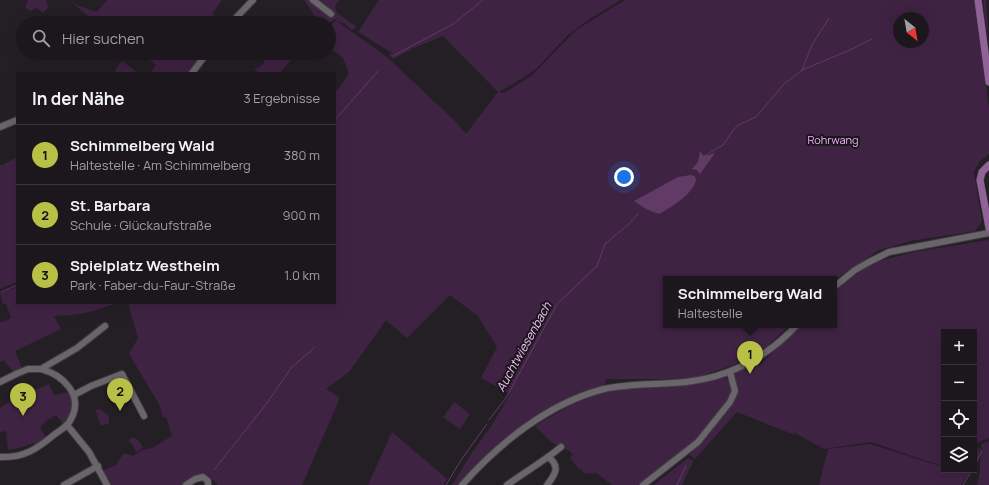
<!DOCTYPE html>
<html lang="de">
<head>
<meta charset="utf-8">
<style>
  :root { --surface:#1b171c; --page:#242025; --text:#f1f3f6; --muted:#a09fa3; --line:#39363b; --accent:#b9c046 }
  body { margin:0; font-family:Manrope,sans-serif; background:var(--page); color:var(--text) }
  .controls { position:absolute; right:12px; bottom:12px; display:grid; overflow:hidden; border-radius:0px; box-shadow:0 4px 16px #0002 }
  .controls button { width:36px; height:36px; display:grid; place-items:center; padding:0; border:0; border-bottom:1px solid var(--line); background:var(--surface); color:var(--text); font:20px sans-serif }
  .compass { position:absolute; left:893px; top:12px; width:36px; height:36px; border-radius:50%; background:var(--surface); box-shadow:0 4px 16px #0002; rotate:149deg }
  .you { position:absolute; left:624px; top:177px; width:14px; height:14px; margin:-10px; border:3px solid #fff; border-radius:50%; background:#1a73e8; box-shadow:0 0 0 6px #1a73e833 }
  .badge { display:grid; place-items:center; width:26px; height:26px; border-radius:50%; background:var(--accent); color:#111; font-size:13px; font-weight:700 }
  .pin { position:absolute; translate:-50% -33px; filter:drop-shadow(0 1px 2px #0008) }
  .pin::after { content:''; position:absolute; top:21px; width:14px; height:12px; background:inherit; clip-path:polygon(0 0,100% 0,50% 100%) }
  .popup { position:absolute; left:663px; top:276px; width:174px; height:52px; box-sizing:border-box; display:grid; place-content:center; border-radius:0px; background:var(--surface); filter:drop-shadow(0 1px 3px #0005); font-size:13px; white-space:nowrap; color:var(--muted) }
  .popup b { font-size:15px; color:var(--text) }
  .popup::after { content:''; position:absolute; left:50%; top:100%; margin-left:-8px; border:8px solid transparent; border-top-color:var(--surface) }
  .list { margin:0; padding:0; list-style:none }
  h2 { display:flex; justify-content:space-between; align-items:center; height:52px; margin:0; padding:0 16px; font-size:17px }
  h2 small { font-size:13px; font-weight:400; color:var(--muted) }
  .list li { display:grid; grid-template-columns:26px 1fr auto; gap:12px; align-items:center; box-sizing:border-box; height:60px; padding:0 16px; border-top:1px solid var(--line) }
  .list b { display:block; font-size:15px; white-space:nowrap }
  .list p { margin:0; font-size:13px; white-space:nowrap; color:var(--muted) }
  .list em { font-size:13px; font-style:normal; color:var(--muted) }
  .icon { flex:none; width:22px; height:22px; fill:none; stroke:currentColor; stroke-width:2; stroke-linecap:round; stroke-linejoin:round }
  .map { position:relative; flex:none; width:989px; height:485px; overflow:hidden }
  .search { position:absolute; background:var(--surface); box-shadow:0 4px 16px #0002; left:16px; top:16px; width:320px; height:44px; display:flex; align-items:center; gap:10px; box-sizing:border-box; padding:0 14px; border-radius:22px; color:var(--muted); font-size:15px }
  .panel { position:absolute; background:var(--surface); box-shadow:0 4px 16px #0002; left:16px; top:72px; width:320px; height:232px; border-radius:0px }
  .map>svg:first-child { display:block }
  .green { fill:#3f2343; fill-rule:evenodd }
  .water { fill:#613b66 }
  .lines { fill:none; stroke-linecap:round; stroke-linejoin:round }
  .stream { stroke:#613b66; stroke-width:1 }
  .minor-casing { stroke:#403c41; stroke-width:8 }
  .major-casing { stroke:#403c41; stroke-width:8 }
  .minor { stroke:#6a646b; stroke-width:6 }
  .major { stroke:#906297; stroke-width:7 }
  .labels { text-anchor:middle; stroke-width:4; stroke-linejoin:round; paint-order:stroke }
  .park-label { font-size:11px; fill:#f2b5fa; stroke:#1b161b }
  .water-label { font-size:12px; font-style:italic; fill:#f5c4fb; stroke:#1b161b }
</style>
</head>
<body>
<div class="map">
<svg width="989" height="485" viewBox="0 0 989 485">
  <rect width="100%" height="100%" fill="#241f25"/>
  <g class="green">
    <polygon points="28,0 46,0 48,8 43,13 37,8 30,11 25,7"/>
    <polygon points="107,0 222,0 212,14 224,23 134,23 132,22 131,23 104,23 102,21 100,23 88,23 91,19 74,4 97,12"/>
    <path d="M 304,0 L 339,0 L 335,6 L 337,13 L 357,27 L 352,30 L 343,23 L 337,21 L 388,58 L 456,122 L 466,134 L 498,92 L 443,36 L 414,48 L 411,46 L 412,49 L 393,59 L 389,55 L 392,53 L 358,32 L 379,0 L 621,0 L 588,20 L 568,35 L 536,69 L 526,76 L 499,92 L 504,93 L 531,76 L 576,30 L 625,0 L 974,0 L 989,108 L 989,154 L 979,162 L 974,172 L 982,222 L 975,231 L 910,241 L 879,250 L 834,280 L 834,279 L 666,279 L 666,325 L 790,325 L 766,347 L 733,365 L 692,379 L 606,379 L 604,387 L 536,418 L 459,485 L 452,485 L 473,451 L 492,425 L 510,394 L 481,378 L 497,347 L 478,316 L 450,295 L 407,338 L 386,320 L 349,372 L 326,389 L 340,398 L 302,485 L 218,485 L 210,477 L 202,479 L 193,485 L 112,485 L 107,483 L 102,471 L 116,465 L 124,453 L 133,456 L 142,450 L 152,448 L 172,436 L 166,417 L 163,417 L 159,404 L 129,354 L 138,338 L 128,303 L 335,303 L 335,93 L 349,74 C 345,62 343,52 329,50 L 329,28 L 336,20 L 335,19 L 329,23 L 318,21 ZM 899,18 L 923,18 L 923,42 L 899,42 ZM 701,151 L 704,156 L 711,153 L 700,173 L 697,170 ZM 662,185 L 646,209 L 635,201 L 655,190 Z"/>
    <polygon points="983,0 986,0 988,31 986,29"/>
    <polygon points="141,53 204,53 189,73 150,73 156,65"/>
    <polygon points="271,53 297,53 280,73 259,73 254,69 261,66"/>
    <polygon points="122,61 138,73 114,73 117,67"/>
    <polygon points="17,157 17,282 0,289 0,165 3,165"/>
    <polygon points="989,240 989,438 974,444 974,332 944,332 944,463 939,465 871,442 824,449 793,432 795,435 737,412 695,459 689,455 709,435 735,398 732,373 758,360 759,366 801,325 834,325 834,293 842,285 872,263 915,252"/>
    <path d="M 17,286 L 17,303 L 116,303 C 91,313 80,315 54,316 L 61,329 L 15,351 L 23,371 L 14,373 L 4,360 L 0,362 L 0,322 L 3,322 L 11,318 L 6,304 L 3,304 L 0,293 Z"/>
    <polygon points="725,378 730,382 732,390 730,396 695,441 639,485 612,485 595,472 593,474 583,473 582,470 578,468 570,458 573,454 562,446 559,447 549,440 535,426 569,406 596,395 616,390 689,384"/>
    <path d="M 49,384 L 54,395 L 69,392 C 75,402 72,416 64,425 L 56,415 L 46,421 L 40,428 L 47,439 L 37,446 L 34,443 L 15,449 L 8,450 L 6,431 L 0,432 L 0,408 L 11,400 Z"/>
    <polygon points="454,402 470,414 460,429 443,417"/>
    <polygon points="100,409 109,416 109,423 101,426 95,410"/>
    <polygon points="392,432 447,479 444,485 368,485"/>
    <polygon points="133,437 140,442 143,448 136,452 132,444 128,441"/>
    <polygon points="989,441 989,485 977,485 980,471 980,460 982,454 974,466 974,446 982,453 981,444"/>
    <polygon points="870,444 940,466 944,465 944,470 971,470 961,485 819,485 828,449"/>
    <polygon points="688,458 693,460 693,462 682,485 654,485"/>
  </g>
  <g class="water">
    <polygon points="700,151 704,156 715,153 700,174 697,170 692,169 698,162"/>
    <path d="M 691,175 L 694,176 L 696,179 C 695,193 670,208 659,214 L 646,209 L 634,201 L 678,177 Z"/>
  </g>
  <g class="lines">
    <g class="stream">
      <polyline points="393,56 453,24 483,0"/>
      <polyline points="802,70 812,45 829,18"/>
      <polyline points="335,120 378,71"/>
      <polyline points="704,156 723,145 734,129 740,124 756,117 784,84 802,70 850,50 872,39"/>
      <polyline points="1,292 17,285"/>
      <polyline points="489,420 506,398 557,304 597,266 605,244 629,224 638,214"/>
      <polyline points="974,466 982,452 979,449"/>
      <polyline points="214,470 267,403 291,368 315,347"/>
      <polyline points="446,485 461,460 487,424"/>
      <polyline points="677,485 686,466"/>
      <polyline points="963,485 972,470"/>
    </g>
    <g class="minor-casing">
      <g id="minor">
        <polyline points="313,0 331,14"/>
        <polyline points="231,23 253,0"/>
        <polyline points="192,73 207,53"/>
        <polyline points="0,127 17,120"/>
        <polyline points="834,287 855,270 869,262 889,252 989,233"/>
        <polyline points="0,382 16,374 28,369 41,369 77,348 105,326"/>
        <polyline points="74,395 91,386 122,374 144,416"/>
        <polyline points="67,425 89,452 107,485"/>
        <path d="M 0,457 C 24,458 37,449 55,434 C 61,430 68,426 71,419 C 84,395 63,375 41,369"/>
        <polyline points="64,485 98,466"/>
        <polyline points="186,485 195,479 203,477 208,481 208,485"/>
        <path d="M 462,485 C 499,443 549,403 604,389 C 631,383 659,385 686,382 C 730,377 767,357 797,325"/>
        <path d="M 507,485 C 525,472 544,461 561,447"/>
        <path d="M 547,485 C 555,475 561,466 548,457"/>
        <polyline points="643,485 698,442 730,402 735,391 730,372"/>
      </g>
    </g>
    <g class="major-casing">
      <g id="major">
        <polyline points="978,0 989,82"/>
        <polyline points="989,165 982,172 980,180 989,228"/>
      </g>
    </g>
    <use href="#minor" class="minor"/>
    <use href="#major" class="major"/>
  </g>
  <g class="labels">
    <g class="park-label">
      <text x="833" y="144">Rohrwang</text>
    </g>
    <g class="water-label">
      <text transform="translate(524 347) rotate(-61)" y="4">Auchtwiesenbach</text>
    </g>
  </g>
</svg>
<div class="controls">
<button>+</button>
<button>−</button>
<button><svg class="icon" aria-label="locate" viewBox="0 0 24 24"><circle cx="12" cy="12" r="6"/><path d="M12 2v4M12 18v4M2 12h4M18 12h4"/></svg></button>
<button><svg class="icon" aria-label="layers" viewBox="0 0 24 24"><path d="M12 4l9 5-9 5-9-5zM3 14l9 5 9-5"/></svg></button>
</div>
<svg class="compass" viewBox="-18 -18 36 36"><path d="M0-13l5 13h-10z" fill="#e53935"/><path d="M0 13l5-13h-10z" fill="#a09fa3"/></svg>
<div class="you"></div>
<div class="pin badge" style="left:750px;top:374px">1</div>
<div class="popup"><b>Schimmelberg Wald</b>Haltestelle</div>
<div class="pin badge" style="left:120px;top:411px">2</div>
<div class="pin badge" style="left:23px;top:416px">3</div>
<div class="search"><svg class="icon" aria-label="search" viewBox="0 0 24 24"><circle cx="10" cy="10" r="6"/><path d="M15 15l6 6"/></svg>Hier suchen</div>
<section class="panel">
<h2>In der Nähe<small>3 Ergebnisse</small></h2>
<ul class="list">
<li><span class="badge">1</span><div><b>Schimmelberg Wald</b><p>Haltestelle · Am Schimmelberg</p></div><em>380 m</em></li>
<li><span class="badge">2</span><div><b>St. Barbara</b><p>Schule · Glückaufstraße</p></div><em>900 m</em></li>
<li><span class="badge">3</span><div><b>Spielplatz Westheim</b><p>Park · Faber-du-Faur-Straße</p></div><em>1.0 km</em></li>
</ul>
</section>
</div>
</body>
</html>
